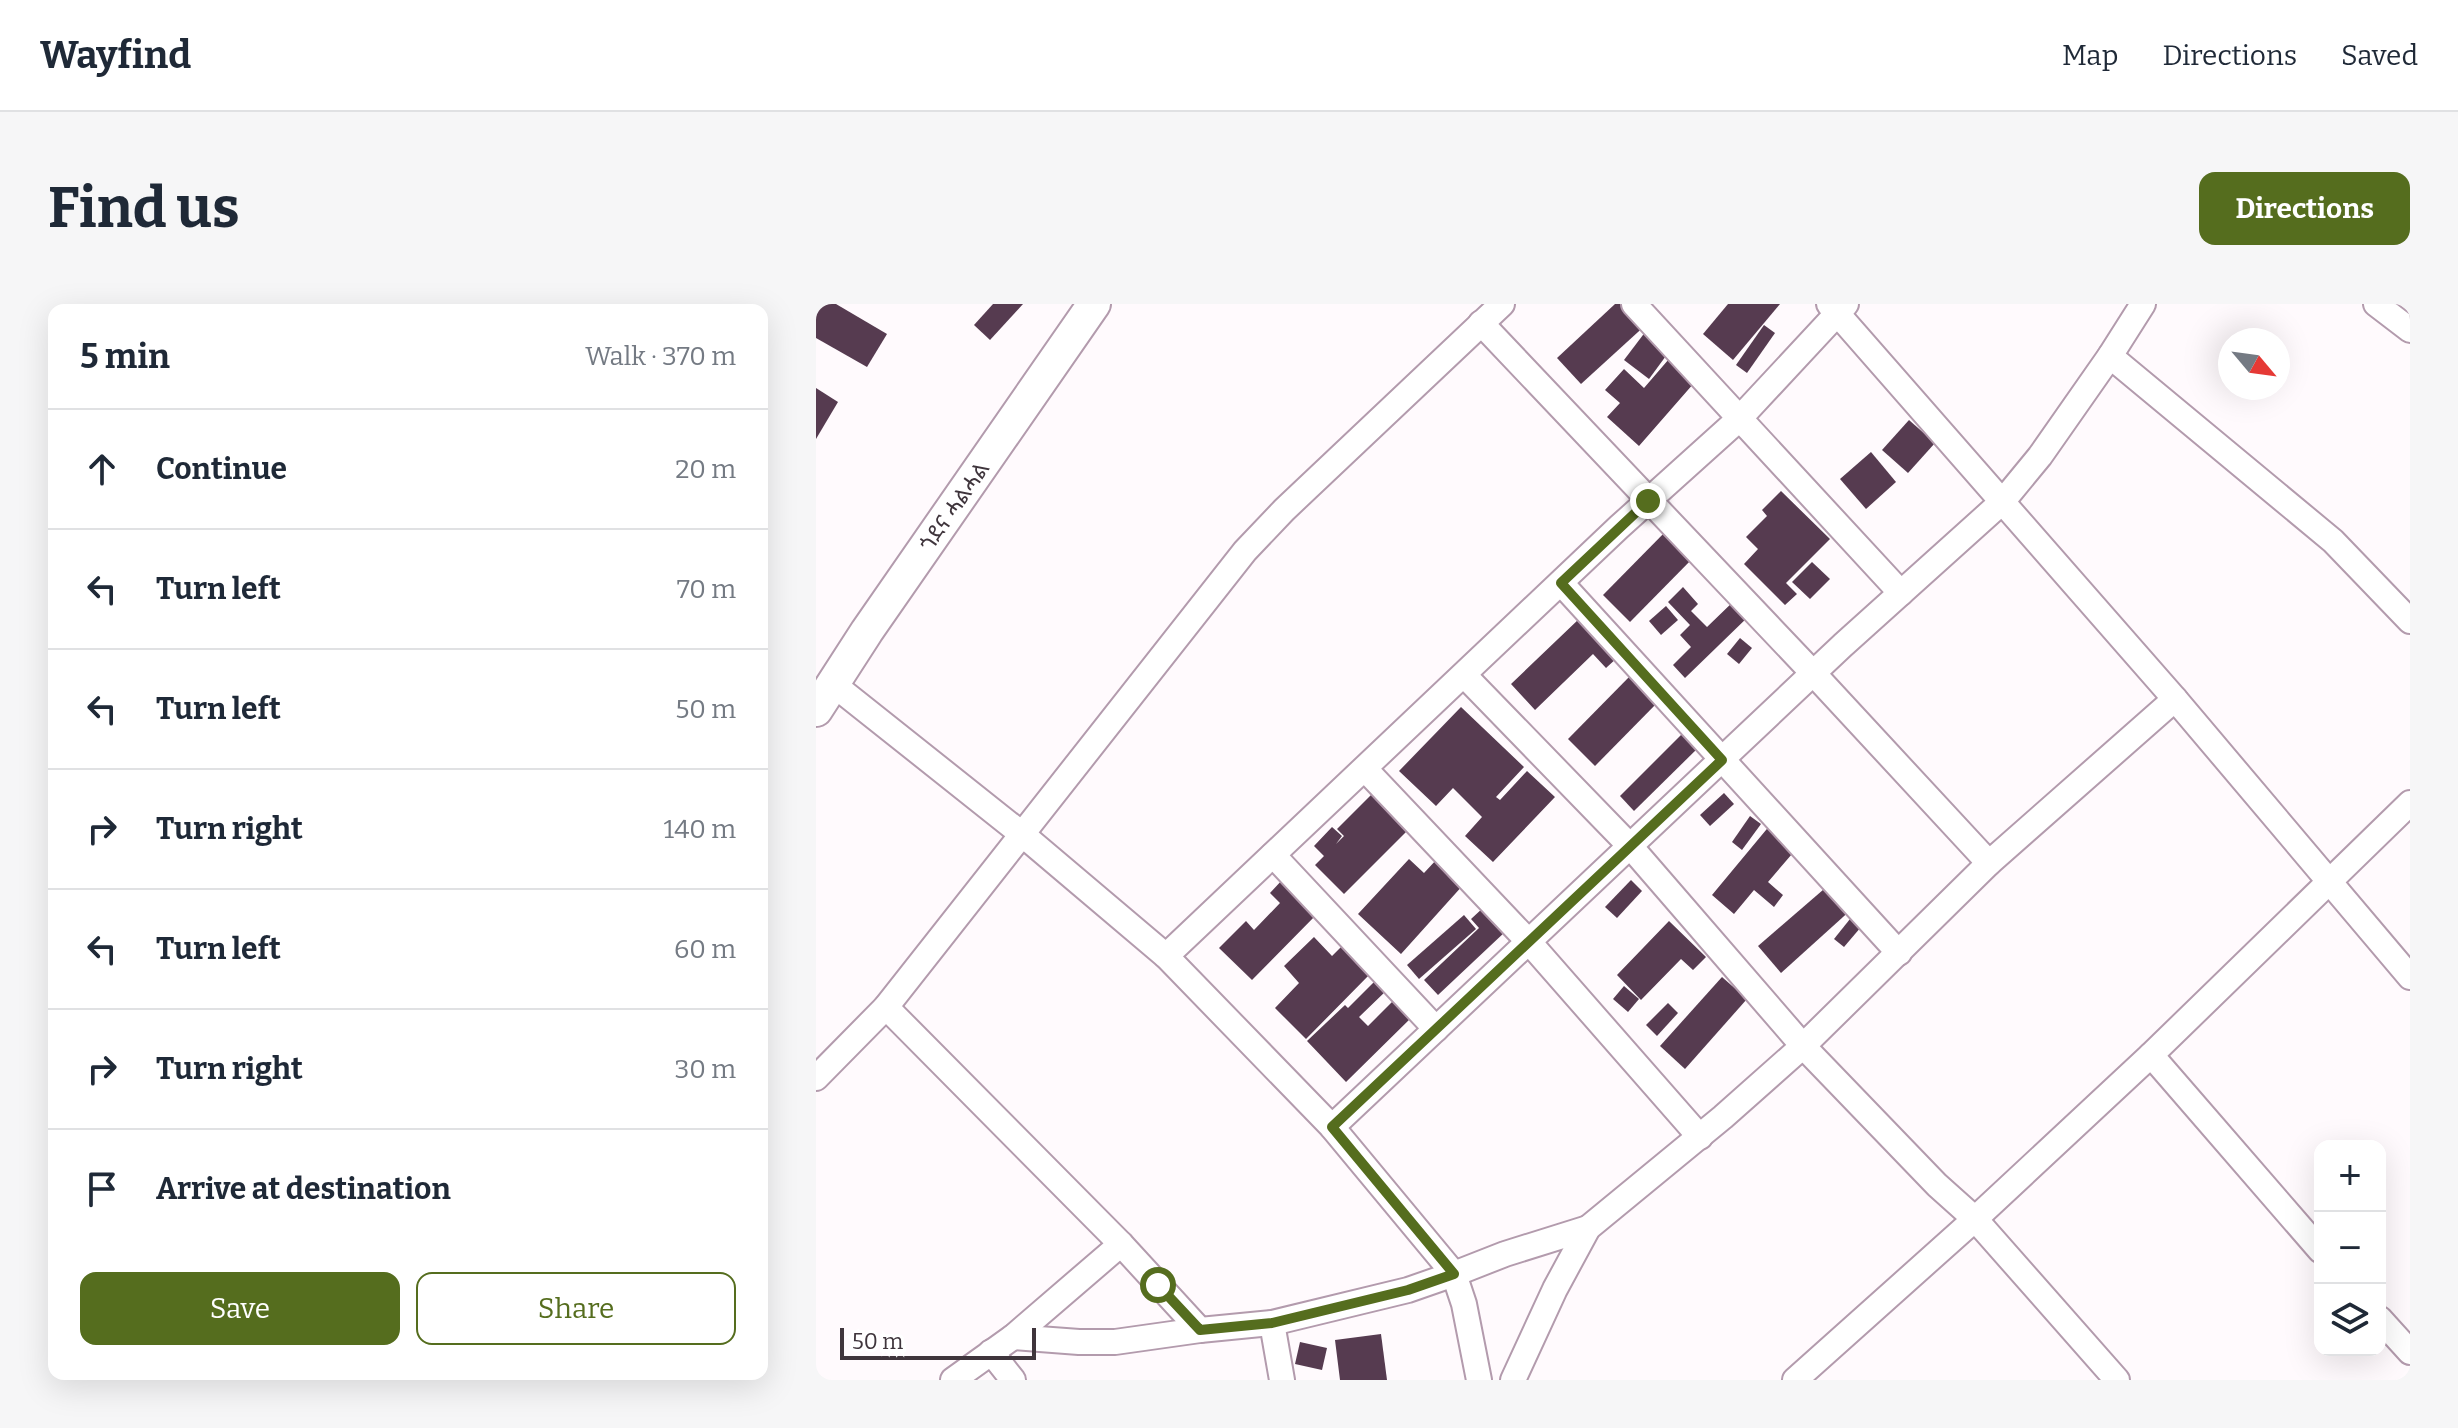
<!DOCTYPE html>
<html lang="en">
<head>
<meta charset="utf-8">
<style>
  :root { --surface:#fff; --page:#f6f6f7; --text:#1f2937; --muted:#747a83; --line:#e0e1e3; --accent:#556d1e }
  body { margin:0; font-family:Bitter,"Noto Sans Ethiopic",serif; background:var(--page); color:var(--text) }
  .controls { position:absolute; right:24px; bottom:24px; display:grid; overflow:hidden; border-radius:16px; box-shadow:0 8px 32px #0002 }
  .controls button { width:72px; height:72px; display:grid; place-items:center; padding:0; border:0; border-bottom:2px solid var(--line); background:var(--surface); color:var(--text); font:40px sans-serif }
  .compass { position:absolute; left:1402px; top:24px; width:72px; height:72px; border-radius:50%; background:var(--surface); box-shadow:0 8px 32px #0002; rotate:119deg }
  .scale { position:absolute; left:24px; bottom:20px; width:196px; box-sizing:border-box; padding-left:8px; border:4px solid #3f353c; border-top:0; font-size:22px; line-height:28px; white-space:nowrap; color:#3f353c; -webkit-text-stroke:6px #fff; paint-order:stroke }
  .stop { position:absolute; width:24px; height:24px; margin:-18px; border:6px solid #556d1e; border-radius:50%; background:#fff }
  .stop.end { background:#556d1e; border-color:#fff; box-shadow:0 2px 8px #0008 }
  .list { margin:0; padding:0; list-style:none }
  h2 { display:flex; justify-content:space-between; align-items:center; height:104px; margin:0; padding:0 32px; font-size:34px }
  h2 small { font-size:26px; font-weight:400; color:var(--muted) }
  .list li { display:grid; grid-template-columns:52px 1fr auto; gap:24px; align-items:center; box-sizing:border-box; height:120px; padding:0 32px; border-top:2px solid var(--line) }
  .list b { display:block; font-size:30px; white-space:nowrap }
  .list em { font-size:26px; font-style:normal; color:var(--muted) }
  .actions { display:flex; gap:16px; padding:24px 32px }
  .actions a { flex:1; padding:18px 0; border:2px solid var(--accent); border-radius:16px; text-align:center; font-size:28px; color:var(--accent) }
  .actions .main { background:var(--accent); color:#fff }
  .icon { flex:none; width:44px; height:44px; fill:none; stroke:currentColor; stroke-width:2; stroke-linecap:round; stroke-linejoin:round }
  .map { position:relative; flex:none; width:1594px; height:1076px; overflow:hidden; border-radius:16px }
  header { display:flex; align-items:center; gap:48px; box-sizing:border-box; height:112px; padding:0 40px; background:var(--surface); border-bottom:2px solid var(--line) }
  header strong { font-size:38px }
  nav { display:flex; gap:44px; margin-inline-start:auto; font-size:28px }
  .intro { display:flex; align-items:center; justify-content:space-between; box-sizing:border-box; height:192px; padding:0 48px }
  h1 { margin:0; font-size:56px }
  .button { padding:20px 36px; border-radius:16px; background:var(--accent); color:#fff; font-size:28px; font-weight:700 }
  main { display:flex; gap:48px; padding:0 48px }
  aside { flex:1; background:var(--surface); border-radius:16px; box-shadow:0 8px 32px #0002 }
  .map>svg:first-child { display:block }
  .building { fill:#563b50 }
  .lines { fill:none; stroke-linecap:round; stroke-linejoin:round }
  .street-casing { stroke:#b39bad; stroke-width:28 }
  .secondary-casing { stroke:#b39bad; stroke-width:36 }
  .street { stroke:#fff; stroke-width:24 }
  .secondary { stroke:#fff; stroke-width:32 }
  .route { stroke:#556d1e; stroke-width:10 }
  .labels { text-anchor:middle; stroke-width:8; stroke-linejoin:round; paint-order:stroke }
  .street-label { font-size:22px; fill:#3f353c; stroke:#fff }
</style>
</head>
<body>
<header>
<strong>Wayfind</strong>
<nav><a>Map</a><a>Directions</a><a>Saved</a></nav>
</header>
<div class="intro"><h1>Find us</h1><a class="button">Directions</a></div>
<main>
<aside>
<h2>5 min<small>Walk · 370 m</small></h2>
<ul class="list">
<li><svg class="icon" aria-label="ahead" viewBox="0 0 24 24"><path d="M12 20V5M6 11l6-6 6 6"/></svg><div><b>Continue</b></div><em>20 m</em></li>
<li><svg class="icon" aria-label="left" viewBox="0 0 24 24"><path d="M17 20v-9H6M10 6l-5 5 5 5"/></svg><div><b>Turn left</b></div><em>70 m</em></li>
<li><svg class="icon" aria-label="left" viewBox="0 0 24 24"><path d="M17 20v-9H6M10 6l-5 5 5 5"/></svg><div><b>Turn left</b></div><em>50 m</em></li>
<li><svg class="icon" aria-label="right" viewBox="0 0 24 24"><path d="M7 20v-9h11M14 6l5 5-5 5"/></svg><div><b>Turn right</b></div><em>140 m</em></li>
<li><svg class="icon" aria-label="left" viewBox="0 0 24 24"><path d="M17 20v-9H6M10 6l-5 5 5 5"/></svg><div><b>Turn left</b></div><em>60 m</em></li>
<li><svg class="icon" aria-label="right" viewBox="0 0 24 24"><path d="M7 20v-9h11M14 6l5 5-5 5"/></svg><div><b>Turn right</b></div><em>30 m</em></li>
<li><svg class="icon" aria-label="arrive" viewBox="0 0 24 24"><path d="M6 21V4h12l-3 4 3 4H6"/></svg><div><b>Arrive at destination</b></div></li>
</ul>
<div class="actions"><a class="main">Save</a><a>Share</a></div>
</aside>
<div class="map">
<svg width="1594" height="1076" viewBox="0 0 1594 1076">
  <rect width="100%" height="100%" fill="#fffafd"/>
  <g class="building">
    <polygon points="0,0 20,0 71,30 51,63 0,34"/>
    <polygon points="177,0 207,0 174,36 158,21"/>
    <polygon points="799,0 817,0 833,18 765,80 741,54"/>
    <polygon points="912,0 964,0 917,56 887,30"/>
    <polygon points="948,21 959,29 931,69 920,61"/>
    <polygon points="833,23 858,41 833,75 808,56"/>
    <polygon points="859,48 885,71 823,142 791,113 804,99 789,86 808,65 828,84"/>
    <polygon points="0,84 22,98 0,135"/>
    <polygon points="1093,116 1119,139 1092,169 1066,146"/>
    <polygon points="1055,148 1080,178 1050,205 1024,175"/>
    <polygon points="965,187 1014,235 970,279 981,290 969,301 928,260 942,245 930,233 951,212 946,206"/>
    <polygon points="853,224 880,251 814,318 787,291"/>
    <polygon points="996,258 1014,275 994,295 976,278"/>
    <polygon points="867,283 882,300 875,307 891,323 920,295 935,310 869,374 857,361 875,343 864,331 874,321 852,298"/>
    <polygon points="850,302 862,316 845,331 833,317"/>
    <polygon points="764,314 802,353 790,364 777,350 719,406 695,380"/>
    <polygon points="924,334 936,344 923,360 911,350"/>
    <polygon points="816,370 843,397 779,462 752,435"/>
    <polygon points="645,403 708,463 680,493 684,496 711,467 739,493 677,558 649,532 666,513 637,484 620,502 583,467"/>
    <polygon points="870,426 885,441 818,507 804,492"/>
    <polygon points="559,487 595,523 528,590 499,561 508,552 498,542 516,523 526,532 520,540 528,532 521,525"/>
    <polygon points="908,489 918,500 894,522 884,511"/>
    <polygon points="934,512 945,520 926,546 916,538"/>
    <polygon points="955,520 982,543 952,578 967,591 958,603 938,586 918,610 896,591"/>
    <polygon points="593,555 608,569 621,555 648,580 585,650 542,610"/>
    <polygon points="467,575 502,609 436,676 403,644 430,617 438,626 464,599 454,589"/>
    <polygon points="815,576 826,587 801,614 789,603"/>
    <polygon points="1015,579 1037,604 965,669 942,642"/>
    <polygon points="668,603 690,627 622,691 608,676 663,624 655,615"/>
    <polygon points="648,611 660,625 603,675 591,661"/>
    <polygon points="1034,615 1045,623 1028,643 1018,635"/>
    <polygon points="853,617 890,653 877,666 865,655 825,696 801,671"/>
    <polygon points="498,633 516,652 528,640 556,668 490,735 459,704 483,679 468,662"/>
    <polygon points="906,673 931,695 869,765 844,742"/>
    <polygon points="561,675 571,686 543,713 552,722 580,694 597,712 530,778 491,737 529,701 532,704"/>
    <polygon points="808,682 823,695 812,708 797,695"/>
    <polygon points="852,699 862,709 841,732 830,721"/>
    <polygon points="565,1030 571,1076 524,1076 519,1036"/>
    <polygon points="484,1038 511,1044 506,1066 479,1060"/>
  </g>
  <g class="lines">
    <g class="street-casing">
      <g id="street">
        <polyline points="818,0 1085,289"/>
        <polyline points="1013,0 1359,395 1594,673"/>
        <polyline points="1560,0 1594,26"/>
        <polyline points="665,19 997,369 1173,559"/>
        <polyline points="1294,52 1517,237 1594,317"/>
        <polyline points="745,279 1083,649"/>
        <polyline points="648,371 814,542 987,742 1121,881 1159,915 1301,1076"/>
        <polyline points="17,380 207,531 350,652 516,823 1027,341 1187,197 1224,152 1294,52 1327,0"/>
        <polyline points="549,465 713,638 884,833"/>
        <polyline points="457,551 620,725"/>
        <polyline points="350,652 803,223 923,115 1030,0"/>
        <polyline points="70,703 305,940 384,1026 456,1019 592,986 638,970 648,1000 663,1076"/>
        <polyline points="1335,751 1504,946"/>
        <polyline points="0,774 70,703 429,247 468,206 686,0"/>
        <polyline points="516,823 638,970 689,950 772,924"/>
        <polyline points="1564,1015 1594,1048"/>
        <polyline points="456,1019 466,1076"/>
        <polyline points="197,1033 263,1038 299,1038 384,1026"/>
        <polyline points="175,1048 197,1076"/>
        <polyline points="137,1076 197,1033 305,940"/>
        <polyline points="697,1076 739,985 772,924 907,813 987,742 1173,559 1359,395"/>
        <polyline points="979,1076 1159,915 1335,751 1594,499"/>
      </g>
    </g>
    <g class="secondary-casing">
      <polyline id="secondary" points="0,406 51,327 278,0"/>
    </g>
    <use href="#street" class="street"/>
    <use href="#secondary" class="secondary"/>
  </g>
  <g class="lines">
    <polyline class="route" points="342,981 384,1026 456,1019 592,986 638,970 516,823 906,456 745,279 832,197"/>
  </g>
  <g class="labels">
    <g class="street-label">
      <text transform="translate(138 202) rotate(-55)" y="8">ጎደና ሓልሓል</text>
    </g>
  </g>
</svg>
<div class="controls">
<button>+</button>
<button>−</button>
<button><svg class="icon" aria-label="layers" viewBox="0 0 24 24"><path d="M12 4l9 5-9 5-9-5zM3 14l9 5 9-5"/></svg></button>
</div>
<svg class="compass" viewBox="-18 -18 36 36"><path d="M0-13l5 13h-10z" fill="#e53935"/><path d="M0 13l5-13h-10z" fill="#747a83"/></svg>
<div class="scale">50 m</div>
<div class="stop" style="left:342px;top:981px"></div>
<div class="stop end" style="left:832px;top:197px"></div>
</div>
</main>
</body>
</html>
